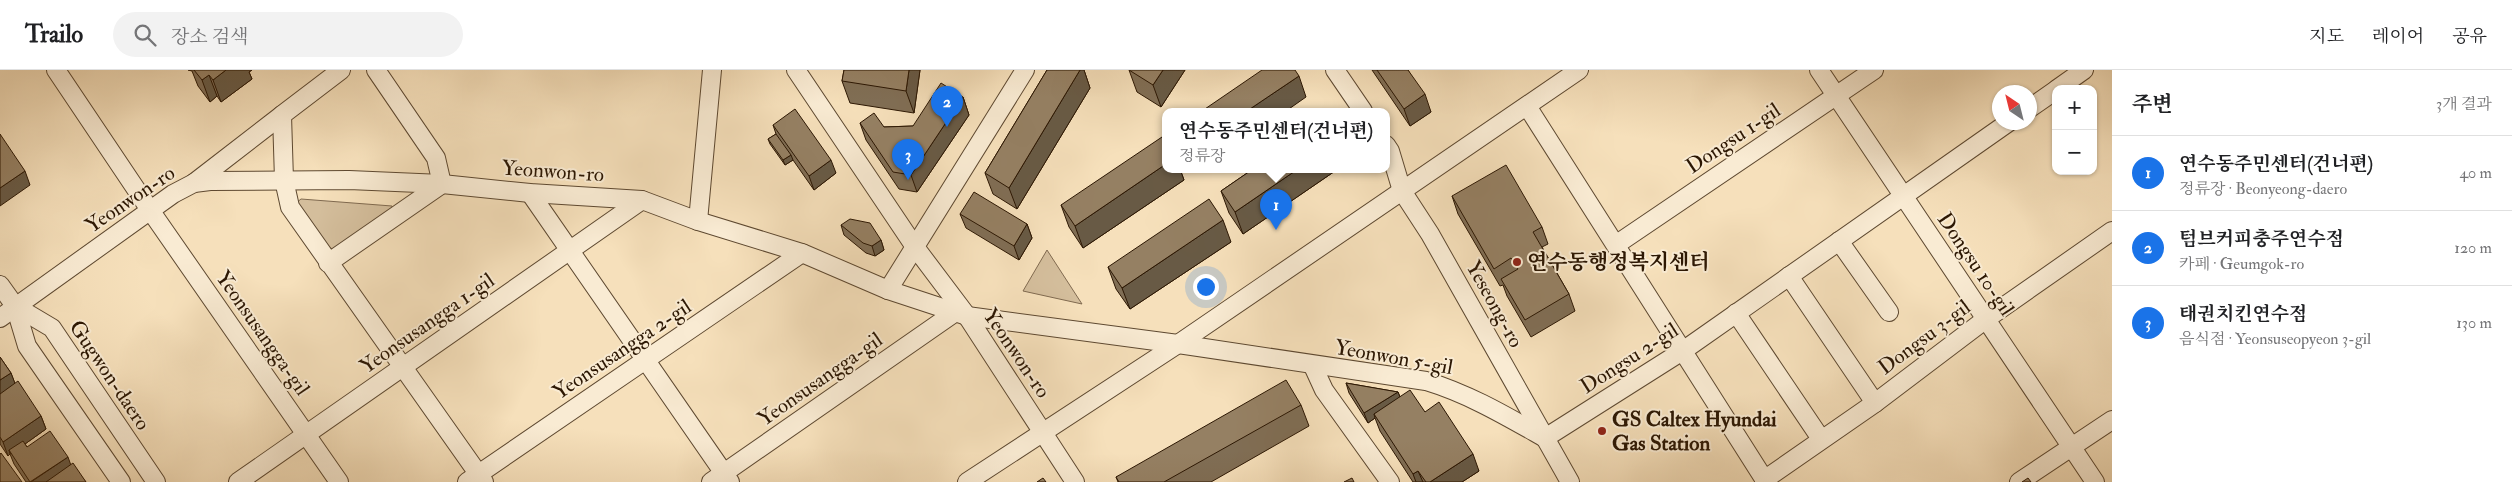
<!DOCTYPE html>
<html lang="ko">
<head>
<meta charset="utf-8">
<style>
  :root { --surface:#fff; --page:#f2f2f2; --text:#202124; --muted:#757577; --line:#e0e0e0; --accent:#1a73e8 }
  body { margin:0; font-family:"IM FELL Double Pica","Noto Serif KR",serif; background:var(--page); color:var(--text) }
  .controls { position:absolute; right:15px; top:15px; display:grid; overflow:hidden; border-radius:10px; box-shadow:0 1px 4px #0004 }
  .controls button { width:45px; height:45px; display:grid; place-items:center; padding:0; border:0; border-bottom:1px solid var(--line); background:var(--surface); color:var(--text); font:25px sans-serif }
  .compass { position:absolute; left:1992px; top:15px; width:45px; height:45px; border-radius:50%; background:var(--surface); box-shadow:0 1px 4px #0004; rotate:325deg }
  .you { position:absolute; left:1205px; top:216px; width:18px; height:18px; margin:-12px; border:4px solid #fff; border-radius:50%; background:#1a73e8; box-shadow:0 0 0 8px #1a73e833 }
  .badge { display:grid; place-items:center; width:32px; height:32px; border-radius:50%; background:var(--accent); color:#fff; font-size:16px; font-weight:700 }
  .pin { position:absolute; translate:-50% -41px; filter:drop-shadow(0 1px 2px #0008) }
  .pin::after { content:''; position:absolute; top:26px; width:18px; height:15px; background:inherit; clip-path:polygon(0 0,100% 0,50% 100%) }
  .popup { position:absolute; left:1162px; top:38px; width:228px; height:65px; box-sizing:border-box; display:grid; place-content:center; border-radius:10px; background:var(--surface); filter:drop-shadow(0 1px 4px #0005); font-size:16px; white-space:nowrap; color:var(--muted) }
  .popup b { font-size:19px; color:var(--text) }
  .popup::after { content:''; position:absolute; left:50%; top:100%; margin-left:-10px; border:10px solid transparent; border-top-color:var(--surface) }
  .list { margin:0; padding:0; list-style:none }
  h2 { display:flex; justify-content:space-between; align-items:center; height:65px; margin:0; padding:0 20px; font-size:21px }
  h2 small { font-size:16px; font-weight:400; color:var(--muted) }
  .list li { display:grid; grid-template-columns:32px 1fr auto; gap:15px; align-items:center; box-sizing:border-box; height:75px; padding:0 20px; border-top:1px solid var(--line) }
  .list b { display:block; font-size:19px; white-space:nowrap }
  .list p { margin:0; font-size:16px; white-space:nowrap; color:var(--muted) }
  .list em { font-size:16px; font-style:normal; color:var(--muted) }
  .icon { flex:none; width:28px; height:28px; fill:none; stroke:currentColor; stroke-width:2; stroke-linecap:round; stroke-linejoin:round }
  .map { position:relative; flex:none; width:2112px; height:412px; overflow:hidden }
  header { display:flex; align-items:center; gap:30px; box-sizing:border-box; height:70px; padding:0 25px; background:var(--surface); border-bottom:1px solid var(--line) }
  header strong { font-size:24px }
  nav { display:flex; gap:28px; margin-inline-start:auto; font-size:18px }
  .search { width:350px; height:45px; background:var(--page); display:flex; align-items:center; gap:12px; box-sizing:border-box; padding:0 18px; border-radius:28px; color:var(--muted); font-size:19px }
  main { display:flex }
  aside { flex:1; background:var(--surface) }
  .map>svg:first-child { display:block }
  .green { fill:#d4be9c; stroke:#806a50 }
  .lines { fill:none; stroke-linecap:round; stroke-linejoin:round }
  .minor-casing { stroke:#5e4931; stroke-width:20 }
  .minor { stroke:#f9ebd3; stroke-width:18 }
  .wall { fill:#806e55; stroke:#2c1703 }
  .shaded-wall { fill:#685a45; stroke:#2c1703 }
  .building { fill:#958063; stroke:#2c1703 }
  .poi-dot { fill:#8f2418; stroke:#f9ebd3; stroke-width:2 }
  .labels { text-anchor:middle; stroke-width:4; stroke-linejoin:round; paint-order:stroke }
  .street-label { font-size:21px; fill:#2c1703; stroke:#f9ebd3 }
  .poi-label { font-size:21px; font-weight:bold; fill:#2c1703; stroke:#f9ebd3; text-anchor:start }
</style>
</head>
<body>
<header>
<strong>Trailo</strong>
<div class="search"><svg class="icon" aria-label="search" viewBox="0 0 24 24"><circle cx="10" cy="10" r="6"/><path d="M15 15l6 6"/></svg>장소 검색</div>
<nav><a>지도</a><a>레이어</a><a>공유</a></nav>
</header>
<main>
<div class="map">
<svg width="2112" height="412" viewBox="0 0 2112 412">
  <rect width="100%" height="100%" fill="#f6e0bb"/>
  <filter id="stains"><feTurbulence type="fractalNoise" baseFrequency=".004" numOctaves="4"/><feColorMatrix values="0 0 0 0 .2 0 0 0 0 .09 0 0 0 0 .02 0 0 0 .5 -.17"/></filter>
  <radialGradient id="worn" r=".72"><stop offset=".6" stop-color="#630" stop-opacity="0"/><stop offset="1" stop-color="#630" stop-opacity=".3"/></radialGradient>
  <g class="green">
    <polygon points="301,129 392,136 392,141 335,180 326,176 296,133"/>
    <polygon points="1047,180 1082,234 1023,221"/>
  </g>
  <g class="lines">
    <g class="minor-casing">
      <g id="minor">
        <polyline points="56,0 150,140 339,412"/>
        <polyline points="341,0 282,45 284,110 290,137 484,412"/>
        <polyline points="796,0 915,177 967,246 1075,412"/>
        <polyline points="1335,0 1363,41"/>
        <polyline points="1819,0 2095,412"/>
        <polyline points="2057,19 2084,0"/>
        <polyline points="1527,36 1766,412"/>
        <polyline points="2030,38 2056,20"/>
        <polyline points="1386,75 1390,81 1402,121 1430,164 1570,412"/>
        <polyline points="194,113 282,45"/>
        <polyline points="530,123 730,412"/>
        <polyline points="698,151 712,0"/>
        <polyline points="1839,171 1889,242"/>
        <polyline points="1617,174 1874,0"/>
        <polyline points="328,193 442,114 436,88 376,0"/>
        <polyline points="1789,206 1875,333"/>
        <polyline points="0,215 15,236 27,276 121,412"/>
        <polyline points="888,220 1025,0"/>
        <polyline points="15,236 52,258 156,412"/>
        <polyline points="1736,243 1821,369"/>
        <path d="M 0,248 L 173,124 L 194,113 L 210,111 L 349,110 L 442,114 L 530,123 L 642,130 L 698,151 L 802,183 L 888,220 L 967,246 L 1178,274 L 1426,311 C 1469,324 1506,346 1545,368"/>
        <polyline points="1313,296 1324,320 1390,412"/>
        <polyline points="1545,368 1684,280 2009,52"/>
        <polyline points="1764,410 1875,333 1986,249 2112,161"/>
        <polyline points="238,412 642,130"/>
        <polyline points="467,412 802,183"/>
        <polyline points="711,412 954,243"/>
        <polyline points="967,412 1178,274 1579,0"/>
        <polyline points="2019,412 2112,350"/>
      </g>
    </g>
    <use href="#minor" class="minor"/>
  </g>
  <g class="wall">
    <polygon points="188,0 252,0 249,2 252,9 221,32 217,26 210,32 198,16 192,1"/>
    <polygon points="844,0 920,0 914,43 850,33 842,11"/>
    <polygon points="1047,0 1084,0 1090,18 1017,139 993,124 985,103"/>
    <polygon points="1129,0 1185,0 1161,37 1137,22"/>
    <polygon points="1372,0 1408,0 1431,42 1410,56"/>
    <polygon points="963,27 969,45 917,122 899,119 866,70 860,53 884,57 913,56"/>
    <polygon points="773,55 836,103 814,120 793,90 785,95 770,74 768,69 776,64"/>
    <polygon points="1166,99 1180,99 1184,110 1083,178 1069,157 1061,135"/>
    <polygon points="1253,99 1338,99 1243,164 1229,143 1221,121"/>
    <polygon points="1452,126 1542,157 1548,174 1542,177 1569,224 1575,241 1531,267 1507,226 1503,215 1500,216 1458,144"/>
    <polygon points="960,144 1027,154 1032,168 1019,190 966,158"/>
    <polygon points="841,155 881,170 884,180 875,186 866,183 844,165"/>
    <polygon points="1231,172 1130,239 1116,219 1108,197"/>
    <polygon points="0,287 11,303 15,314 41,346 46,359 25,374 27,377 71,395 86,412 26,412 14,394 10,384 8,386 0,374"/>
    <polygon points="1346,313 1398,322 1400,327 1425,342 1479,401 1462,412 1413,412 1380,361 1375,348 1368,353 1349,323"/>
    <polygon points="1301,335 1309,356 1211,412 1118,412 1116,407"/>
  </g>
  <g class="shaded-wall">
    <polygon points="226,0 252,0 249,2 252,9 221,32 213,10"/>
    <polygon points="909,0 920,0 914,43 906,21"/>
    <polygon points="1080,0 1084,0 1090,18 1017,139 1009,118"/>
    <polygon points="1163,0 1185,0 1161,37 1153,15"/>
    <polygon points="209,5 217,26 210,32 202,10"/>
    <polygon points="1299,6 1306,27 1286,41 1247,41"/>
    <polygon points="1425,24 1431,42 1410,56 1404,39"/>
    <polygon points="963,27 969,45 917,122 911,105"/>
    <polygon points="791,85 793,90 785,95 783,90"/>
    <polygon points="831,90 836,103 814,120 809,106"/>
    <polygon points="1166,94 1166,99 1180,99 1184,110 1083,178 1075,156"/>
    <polygon points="1298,99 1338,99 1243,164 1235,142"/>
    <polygon points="25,101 30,115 0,136 0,118"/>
    <polygon points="1223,150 1231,172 1130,239 1122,218"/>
    <polygon points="1027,154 1032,168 1019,190 1014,176"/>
    <polygon points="881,170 884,180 875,186 872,176"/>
    <polygon points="11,303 16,316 0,327 0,310"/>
    <polygon points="1398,322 1402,332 1374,344 1375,348 1368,353 1364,343"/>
    <polygon points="41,346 46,359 11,384 9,380 10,384 8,386 3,372"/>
    <polygon points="1473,384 1479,401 1462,412 1430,412"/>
    <polygon points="68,387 73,401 57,412 31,412"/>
    <polygon points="1418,401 1423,412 1416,412 1413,404"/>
  </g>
  <g class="building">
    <polygon points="194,0 226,0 213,10 209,5 202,10"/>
    <polygon points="844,0 909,0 906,21 842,11"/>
    <polygon points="1047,0 1080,0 1009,118 985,103"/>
    <polygon points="1129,0 1163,0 1153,15"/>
    <polygon points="1262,0 1295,0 1299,6 1247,41 1202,41"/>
    <polygon points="1377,0 1408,0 1425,24 1404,39"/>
    <polygon points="941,13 963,27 911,105 893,102 860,53 874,43 884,57 913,56"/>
    <polygon points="795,39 831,90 809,106 773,55"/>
    <polygon points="0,64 25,101 0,118"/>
    <polygon points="776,64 791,85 783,90 768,69"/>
    <polygon points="1162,67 1166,74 1166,94 1075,156 1061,135"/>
    <polygon points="1506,95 1542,157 1533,162 1569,224 1525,250 1501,209 1518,199 1511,188 1494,199 1452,126"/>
    <polygon points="1253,99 1298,99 1235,142 1221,121"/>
    <polygon points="974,122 1027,154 1014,176 960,144"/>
    <polygon points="1209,129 1223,150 1122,218 1108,197"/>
    <polygon points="850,149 870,153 881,170 872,176 863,173 841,155"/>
    <polygon points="0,287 11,303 0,310"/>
    <polygon points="1286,310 1301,335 1164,412 1119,412 1116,407"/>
    <polygon points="18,311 41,346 3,372 0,367 0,324"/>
    <polygon points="1346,313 1398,322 1364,343"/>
    <polygon points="1410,320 1425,342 1439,332 1473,384 1430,412 1426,412 1418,401 1413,404 1374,344"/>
    <polygon points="50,361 68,387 30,412 9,380 23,371 27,377"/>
    <polygon points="1,383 22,412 0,412 0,384"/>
    <polygon points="73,393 86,412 46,412"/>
    <polygon points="1043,408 1046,412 1037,412"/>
    <polygon points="1352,408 1354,412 1344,412"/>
    <polygon points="2028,408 2031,412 2022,412"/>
  </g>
  <g class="poi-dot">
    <circle cx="1517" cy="192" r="5"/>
    <circle cx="1602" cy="361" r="5"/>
  </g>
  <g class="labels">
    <g class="street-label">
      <text transform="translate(1733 68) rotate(-34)" y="7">Dongsu 1-gil</text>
      <text transform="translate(553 101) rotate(4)" y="7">Yeonwon-ro</text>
      <text transform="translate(130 129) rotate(-34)" y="7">Yeonwon-ro</text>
      <text transform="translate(1976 194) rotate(56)" y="7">Dongsu 10-gil</text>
      <text transform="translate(1495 234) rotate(61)" y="7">Yeseong-ro</text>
      <text transform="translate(427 253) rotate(-35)" y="7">Yeonsusangga 1-gil</text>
      <text transform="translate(263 263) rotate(55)" y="7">Yeonsusangga-gil</text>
      <text transform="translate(1924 267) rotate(-37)" y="7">Dongsu 3-gil</text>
      <text transform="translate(622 279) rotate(-34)" y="7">Yeonsusangga 2-gil</text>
      <text transform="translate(1017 283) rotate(56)" y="7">Yeonwon-ro</text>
      <text transform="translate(1394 287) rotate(10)" y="7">Yeonwon 5-gil</text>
      <text transform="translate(1629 288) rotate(-33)" y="7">Dongsu 2-gil</text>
      <text transform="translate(110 305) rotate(56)" y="7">Gugwon-daero</text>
      <text transform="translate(820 309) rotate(-35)" y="7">Yeonsusangga-gil</text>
    </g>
    <g class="poi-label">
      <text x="1527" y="199">연수동행정복지센터</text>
      <text x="1612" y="356">GS Caltex Hyundai<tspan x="1612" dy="24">Gas Station</tspan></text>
    </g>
  </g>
  <rect width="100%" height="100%" filter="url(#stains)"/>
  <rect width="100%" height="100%" fill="url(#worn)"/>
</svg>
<div class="controls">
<button>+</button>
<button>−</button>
</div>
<svg class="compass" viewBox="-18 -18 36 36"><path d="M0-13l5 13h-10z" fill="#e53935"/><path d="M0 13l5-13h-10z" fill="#757577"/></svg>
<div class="you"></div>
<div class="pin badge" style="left:1276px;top:160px">1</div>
<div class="popup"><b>연수동주민센터(건너편)</b>정류장</div>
<div class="pin badge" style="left:947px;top:57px">2</div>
<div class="pin badge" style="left:908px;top:110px">3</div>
</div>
<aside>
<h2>주변<small>3개 결과</small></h2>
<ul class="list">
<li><span class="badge">1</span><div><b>연수동주민센터(건너편)</b><p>정류장 · Beonyeong-daero</p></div><em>40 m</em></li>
<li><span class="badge">2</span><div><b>텀브커피충주연수점</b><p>카페 · Geumgok-ro</p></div><em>120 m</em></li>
<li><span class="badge">3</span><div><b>태권치킨연수점</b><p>음식점 · Yeonsuseopyeon 3-gil</p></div><em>130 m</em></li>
</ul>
</aside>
</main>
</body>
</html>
